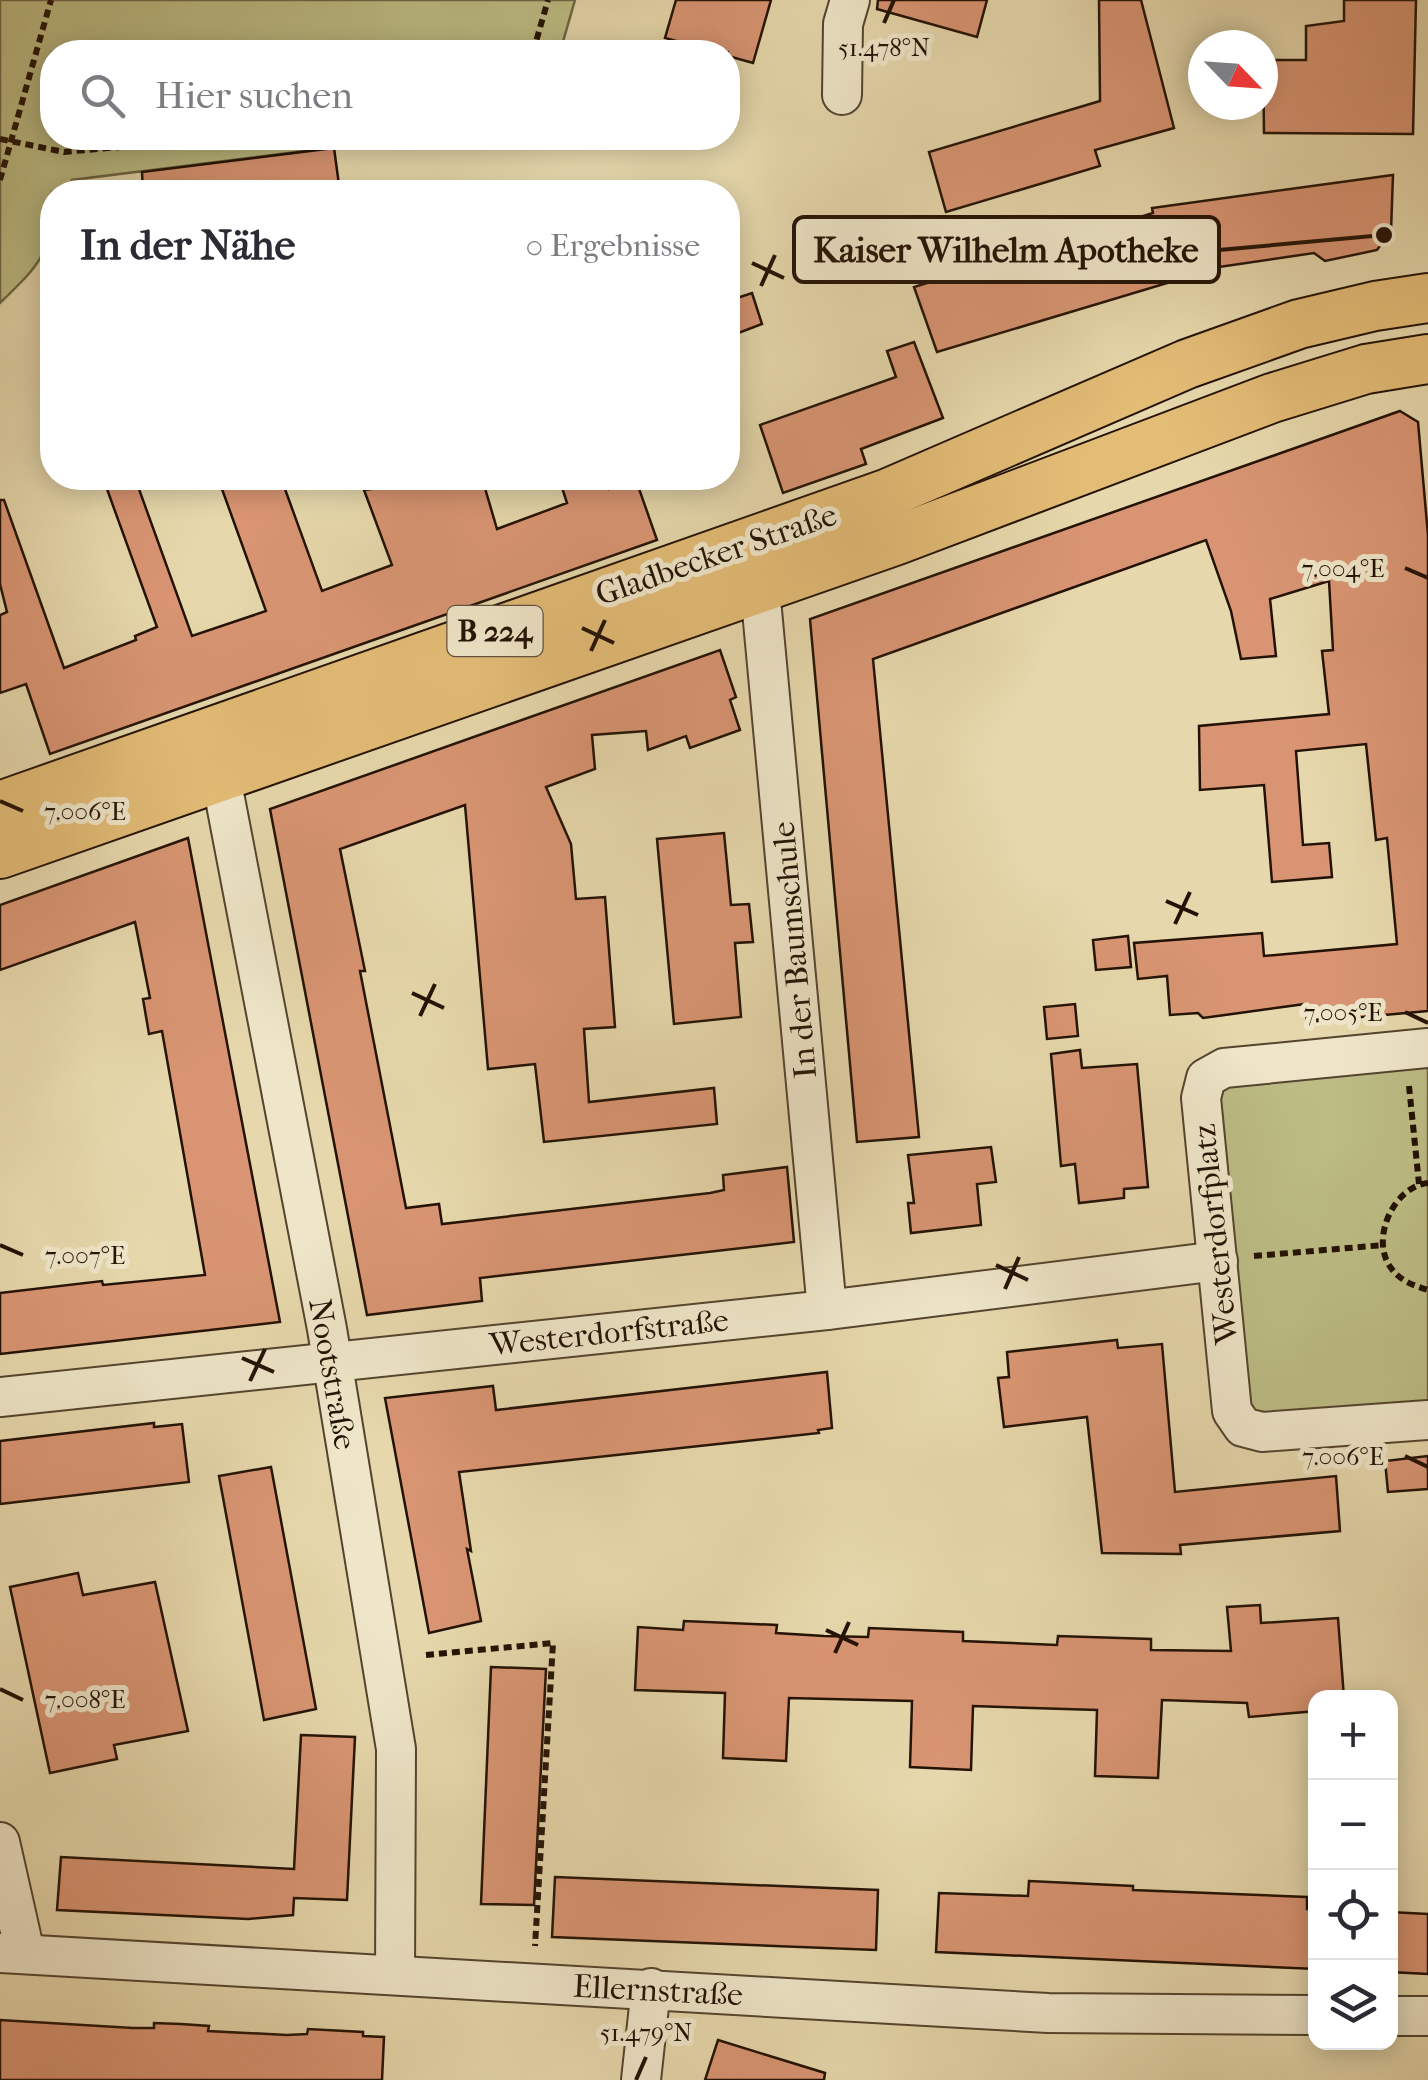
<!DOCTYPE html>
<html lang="de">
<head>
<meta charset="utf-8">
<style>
  :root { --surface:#fff; --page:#f7f7f7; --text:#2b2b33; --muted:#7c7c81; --line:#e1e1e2 }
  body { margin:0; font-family:"IM FELL French Canon",serif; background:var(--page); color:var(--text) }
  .controls { position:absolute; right:30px; bottom:30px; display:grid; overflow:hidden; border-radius:20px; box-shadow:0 5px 25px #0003 }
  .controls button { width:90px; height:90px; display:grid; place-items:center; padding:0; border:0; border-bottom:2px solid var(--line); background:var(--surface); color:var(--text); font:50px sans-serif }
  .compass { position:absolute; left:1188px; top:30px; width:90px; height:90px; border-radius:50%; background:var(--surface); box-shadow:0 5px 25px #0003; rotate:115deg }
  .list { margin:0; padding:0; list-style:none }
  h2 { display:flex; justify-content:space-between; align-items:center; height:130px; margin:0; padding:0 40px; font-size:42px }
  h2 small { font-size:32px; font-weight:400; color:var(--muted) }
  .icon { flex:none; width:55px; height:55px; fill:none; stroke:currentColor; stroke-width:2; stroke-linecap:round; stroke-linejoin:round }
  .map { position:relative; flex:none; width:1428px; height:2080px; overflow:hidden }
  .search { position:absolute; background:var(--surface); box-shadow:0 5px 25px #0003; left:40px; top:40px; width:700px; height:110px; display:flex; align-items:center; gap:25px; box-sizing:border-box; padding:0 35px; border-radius:40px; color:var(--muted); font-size:38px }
  .panel { position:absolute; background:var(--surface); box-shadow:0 5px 25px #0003; left:40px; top:180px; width:700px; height:310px; border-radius:40px }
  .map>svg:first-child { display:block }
  .green { fill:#bcbc84; stroke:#706744; stroke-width:2.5 }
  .building { fill:#d99573; stroke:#231205; stroke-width:2.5 }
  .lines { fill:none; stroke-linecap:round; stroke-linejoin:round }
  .minor-casing { stroke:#54442f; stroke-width:42 }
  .major-casing { stroke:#231205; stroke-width:52 }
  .path { stroke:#231205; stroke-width:6; stroke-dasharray:8 5; stroke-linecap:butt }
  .minor { stroke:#efe6c9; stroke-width:38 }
  .major { stroke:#e3bc76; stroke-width:48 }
  .ticks { fill:none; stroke:#231205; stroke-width:4 }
  .labels { text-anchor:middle; stroke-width:10; stroke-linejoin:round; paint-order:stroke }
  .shield { fill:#efe6c9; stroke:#605240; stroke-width:2.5 }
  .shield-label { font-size:30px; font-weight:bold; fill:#231205 }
  .street-label { font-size:32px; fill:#231205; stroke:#efe6c9 }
  .ticks-label { font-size:25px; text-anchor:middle; fill:#231205; stroke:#efe6c9; stroke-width:10; stroke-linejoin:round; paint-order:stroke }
  .leader { fill:none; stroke:#231205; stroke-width:4 }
  .callout-dot { fill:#231205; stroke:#efe6c9; stroke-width:4 }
  .callout { fill:#efe6c9; stroke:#231205; stroke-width:4 }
  .callout-label { font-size:35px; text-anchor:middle; font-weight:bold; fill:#231205 }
</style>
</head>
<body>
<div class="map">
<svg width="1428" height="2080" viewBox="0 0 1428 2080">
  <rect width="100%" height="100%" fill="#e6d8ac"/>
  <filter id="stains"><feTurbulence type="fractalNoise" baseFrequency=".002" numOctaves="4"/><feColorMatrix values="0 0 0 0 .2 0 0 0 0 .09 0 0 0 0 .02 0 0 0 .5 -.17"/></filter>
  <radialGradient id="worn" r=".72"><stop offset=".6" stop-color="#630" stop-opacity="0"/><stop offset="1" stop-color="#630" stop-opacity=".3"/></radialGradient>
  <g class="green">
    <path d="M 0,0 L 575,0 L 560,52 L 52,52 L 52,138 L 407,138 L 72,180 L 67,192 L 52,192 C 52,254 42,262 0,303 Z"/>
    <polygon points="1428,1064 1428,1404 1264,1418 1243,1401 1217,1098 1231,1081"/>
  </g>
  <g class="building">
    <polygon points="676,0 771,0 753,63 728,56 728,52 716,52 665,38"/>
    <polygon points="878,0 987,0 977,37 877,9"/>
    <polygon points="1099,0 1141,0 1174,128 1095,150 1100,166 946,212 929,152 1100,101"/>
    <polygon points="1344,0 1416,0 1413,134 1264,133 1263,60 1306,60 1306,26 1344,21"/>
    <polygon points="334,148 340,192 143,192 142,172"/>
    <polygon points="1393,175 1391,231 1377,250 1325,261 1314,253 1171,274 1174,281 937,352 914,287 1153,213 1152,208"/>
    <polygon points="752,293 762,324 728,337 728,301"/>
    <polygon points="914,342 943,418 861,449 866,464 783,493 760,425 896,377 887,351"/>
    <polygon points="1400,411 1418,422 1428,535 1428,1011 1307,1022 1305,1004 1203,1018 1198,1013 1170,1015 1167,976 1138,979 1134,943 1262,933 1264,956 1397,944 1387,838 1376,840 1366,744 1296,751 1303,845 1329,843 1332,877 1272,882 1264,785 1200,790 1199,726 1329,714 1322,651 1333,650 1329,581 1270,599 1276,656 1241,659 1231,611 1206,540 873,659 919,1137 857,1142 810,619"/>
    <polygon points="103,478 135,478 192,636 266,611 218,478 281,478 322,591 392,565 364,490 379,488 378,478 482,478 497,529 567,503 559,478 606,478 609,489 636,480 657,540 50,754 26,684 0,693 0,615 7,612 0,584 0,500 4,500 64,668 136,640 135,636 157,627"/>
    <polygon points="720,650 736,697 730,700 740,730 690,748 686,736 648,750 646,731 592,735 595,769 546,787 571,844 576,899 605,897 615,1027 584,1029 589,1102 714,1088 717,1124 544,1142 535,1064 488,1069 465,805 340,849 365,971 360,971 406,1208 439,1204 442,1224 710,1193 724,1190 723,1175 787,1167 794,1242 480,1278 482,1301 367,1315 270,809"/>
    <polygon points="724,833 731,905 749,904 753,942 735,943 741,1017 674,1024 657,839"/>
    <polygon points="188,838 280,1322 0,1354 0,1293 102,1281 103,1285 205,1275 162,1031 149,1034 143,999 150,998 135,922 0,970 0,905"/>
    <polygon points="1128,936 1131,967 1096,970 1093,940"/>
    <polygon points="1075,1004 1078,1036 1047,1039 1044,1007"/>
    <polygon points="1080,1050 1082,1068 1137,1064 1148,1187 1124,1189 1124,1198 1079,1203 1075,1164 1061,1166 1051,1054"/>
    <polygon points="991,1147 996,1182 977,1184 981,1225 911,1233 908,1203 914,1203 908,1155"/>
    <polygon points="1117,1340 1118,1348 1162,1344 1175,1492 1336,1476 1340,1531 1180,1545 1181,1554 1102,1553 1087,1417 1004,1427 998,1378 1009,1377 1007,1352"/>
    <polygon points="827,1372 832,1428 818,1430 819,1433 459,1472 471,1551 467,1549 481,1621 429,1633 385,1398 493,1386 496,1410"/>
    <polygon points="154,1423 154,1427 182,1424 189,1482 0,1504 0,1441"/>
    <polygon points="1428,1456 1428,1489 1388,1492 1385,1461"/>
    <polygon points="271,1467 316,1709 264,1720 219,1476"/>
    <polygon points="78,1573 83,1595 155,1582 188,1731 114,1745 117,1759 50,1773 10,1587"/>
    <polygon points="1260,1605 1261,1623 1338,1618 1344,1698 1316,1698 1316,1711 1249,1717 1247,1703 1162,1700 1158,1778 1095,1776 1097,1710 973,1706 971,1770 910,1767 912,1701 789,1698 786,1761 723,1758 725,1693 635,1690 638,1627 683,1630 684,1621 777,1625 776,1633 824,1636 868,1637 869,1628 963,1632 963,1641 1057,1645 1058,1636 1151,1639 1151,1650 1231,1651 1227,1607"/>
    <polygon points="491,1667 546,1669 534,1905 481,1904"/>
    <polygon points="301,1735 355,1737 347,1900 294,1898 293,1915 248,1919 57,1910 61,1857 294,1869"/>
    <polygon points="555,1877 878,1890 876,1950 552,1937"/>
    <polygon points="1029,1881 1133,1886 1133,1890 1307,1897 1307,1909 1316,1909 1316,1969 936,1952 939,1893 1028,1896"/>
    <polygon points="1390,1912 1428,1914 1428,1974 1390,1972"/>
    <polygon points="0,2020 133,2028 154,2028 154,2023 181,2024 209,2026 208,2031 287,2035 307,2034 308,2029 363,2032 363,2036 384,2037 382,2080 0,2080"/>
    <polygon points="718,2040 825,2073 824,2080 705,2080"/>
  </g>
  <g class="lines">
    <g class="minor-casing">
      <g id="minor">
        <polyline points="842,95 843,24 850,0"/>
        <polyline points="760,589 827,1310"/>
        <polyline points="221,778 327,1329 396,1749 395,1975"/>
        <polyline points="1428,1048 1224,1068 1206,1078 1201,1098 1232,1411 1243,1427 1262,1432 1428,1420"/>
        <polyline points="0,1397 827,1310 1218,1261"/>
        <polyline points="0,1842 25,1953"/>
        <polyline points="0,1953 1048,2013 1316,2015"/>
        <polyline points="1390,2016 1428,2016"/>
        <polyline points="641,2080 651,1988"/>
      </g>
    </g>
    <g class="major-casing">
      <g id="major">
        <polyline points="0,806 886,494 1187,364 1299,324 1375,306 1428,298"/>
        <polyline points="0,854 897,540 1272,398 1366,369 1428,359"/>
      </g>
    </g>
    <g class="path">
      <polyline points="533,52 548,0"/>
      <polyline points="0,139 64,152 221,138"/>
      <polyline points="0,180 51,0"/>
      <polyline points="1409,1086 1419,1184"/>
      <path d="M 1428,1183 C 1395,1186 1371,1236 1389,1265 C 1398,1280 1412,1285 1428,1290"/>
      <polyline points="1254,1256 1384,1245"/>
      <polyline points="426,1655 553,1643 535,1946"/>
    </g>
    <use href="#minor" class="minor"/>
    <use href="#major" class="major"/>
  </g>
  <path class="ticks" d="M 884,23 L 894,0M 752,263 L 784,278M 761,286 L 775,255M 1405,568 L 1428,578M 582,628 L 614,643M 591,651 L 605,620M 0,801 L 23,811M 1166,901 L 1198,915M 1175,924 L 1190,892M 412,993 L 444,1008M 1405,1012 L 1428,1023M 420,1016 L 435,984M 0,1245 L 23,1255M 996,1265 L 1028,1280M 1005,1289 L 1019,1257M 242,1358 L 274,1372M 250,1381 L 265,1349M 1405,1456 L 1428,1467M 826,1630 L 858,1645M 835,1653 L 849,1622M 0,1689 L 23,1700M 636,2080 L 646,2057"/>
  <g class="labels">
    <rect class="shield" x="447.5" y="606" width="95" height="50" rx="8"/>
    <g class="shield-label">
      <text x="495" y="641">B 224</text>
    </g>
    <g class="street-label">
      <text transform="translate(716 554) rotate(-19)" y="11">Gladbecker Straße</text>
      <text transform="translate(794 950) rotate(-95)" y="11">In der Baumschule</text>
      <text transform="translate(1215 1234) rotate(-96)" y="11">Westerdorfplatz</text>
      <text transform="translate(609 1332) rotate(-6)" y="11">Westerdorfstraße</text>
      <text transform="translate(333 1374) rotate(80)" y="11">Nootstraße</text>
      <text transform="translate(658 1990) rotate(3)" y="11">Ellernstraße</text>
    </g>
  </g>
  <g class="ticks-label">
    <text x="884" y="56">51.478°N</text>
    <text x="1343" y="577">7.004°E</text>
    <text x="85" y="820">7.006°E</text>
    <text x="1343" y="1021">7.005°E</text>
    <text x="85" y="1264">7.007°E</text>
    <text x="1343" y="1465">7.006°E</text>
    <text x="85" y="1708">7.008°E</text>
    <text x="646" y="2041">51.479°N</text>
  </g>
  <path class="leader" d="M1384 235L1219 250"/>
  <circle class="callout-dot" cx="1384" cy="235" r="10"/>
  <rect class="callout" x="794" y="217" width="425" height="65" rx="10"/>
  <g class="callout-label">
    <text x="1006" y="262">Kaiser Wilhelm Apotheke</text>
  </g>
  <rect width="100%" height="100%" filter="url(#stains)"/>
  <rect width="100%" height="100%" fill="url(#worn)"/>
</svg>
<div class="controls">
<button>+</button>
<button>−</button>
<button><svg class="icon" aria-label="locate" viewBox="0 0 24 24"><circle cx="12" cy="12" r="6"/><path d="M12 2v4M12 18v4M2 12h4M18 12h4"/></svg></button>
<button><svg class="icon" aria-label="layers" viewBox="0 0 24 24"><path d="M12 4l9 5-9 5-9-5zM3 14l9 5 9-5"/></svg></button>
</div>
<svg class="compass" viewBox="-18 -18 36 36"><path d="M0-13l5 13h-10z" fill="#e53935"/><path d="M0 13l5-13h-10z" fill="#7c7c81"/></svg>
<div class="search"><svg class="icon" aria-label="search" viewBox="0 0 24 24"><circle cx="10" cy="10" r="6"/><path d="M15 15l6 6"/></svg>Hier suchen</div>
<section class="panel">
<h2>In der Nähe<small>0 Ergebnisse</small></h2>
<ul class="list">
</ul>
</section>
</div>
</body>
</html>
